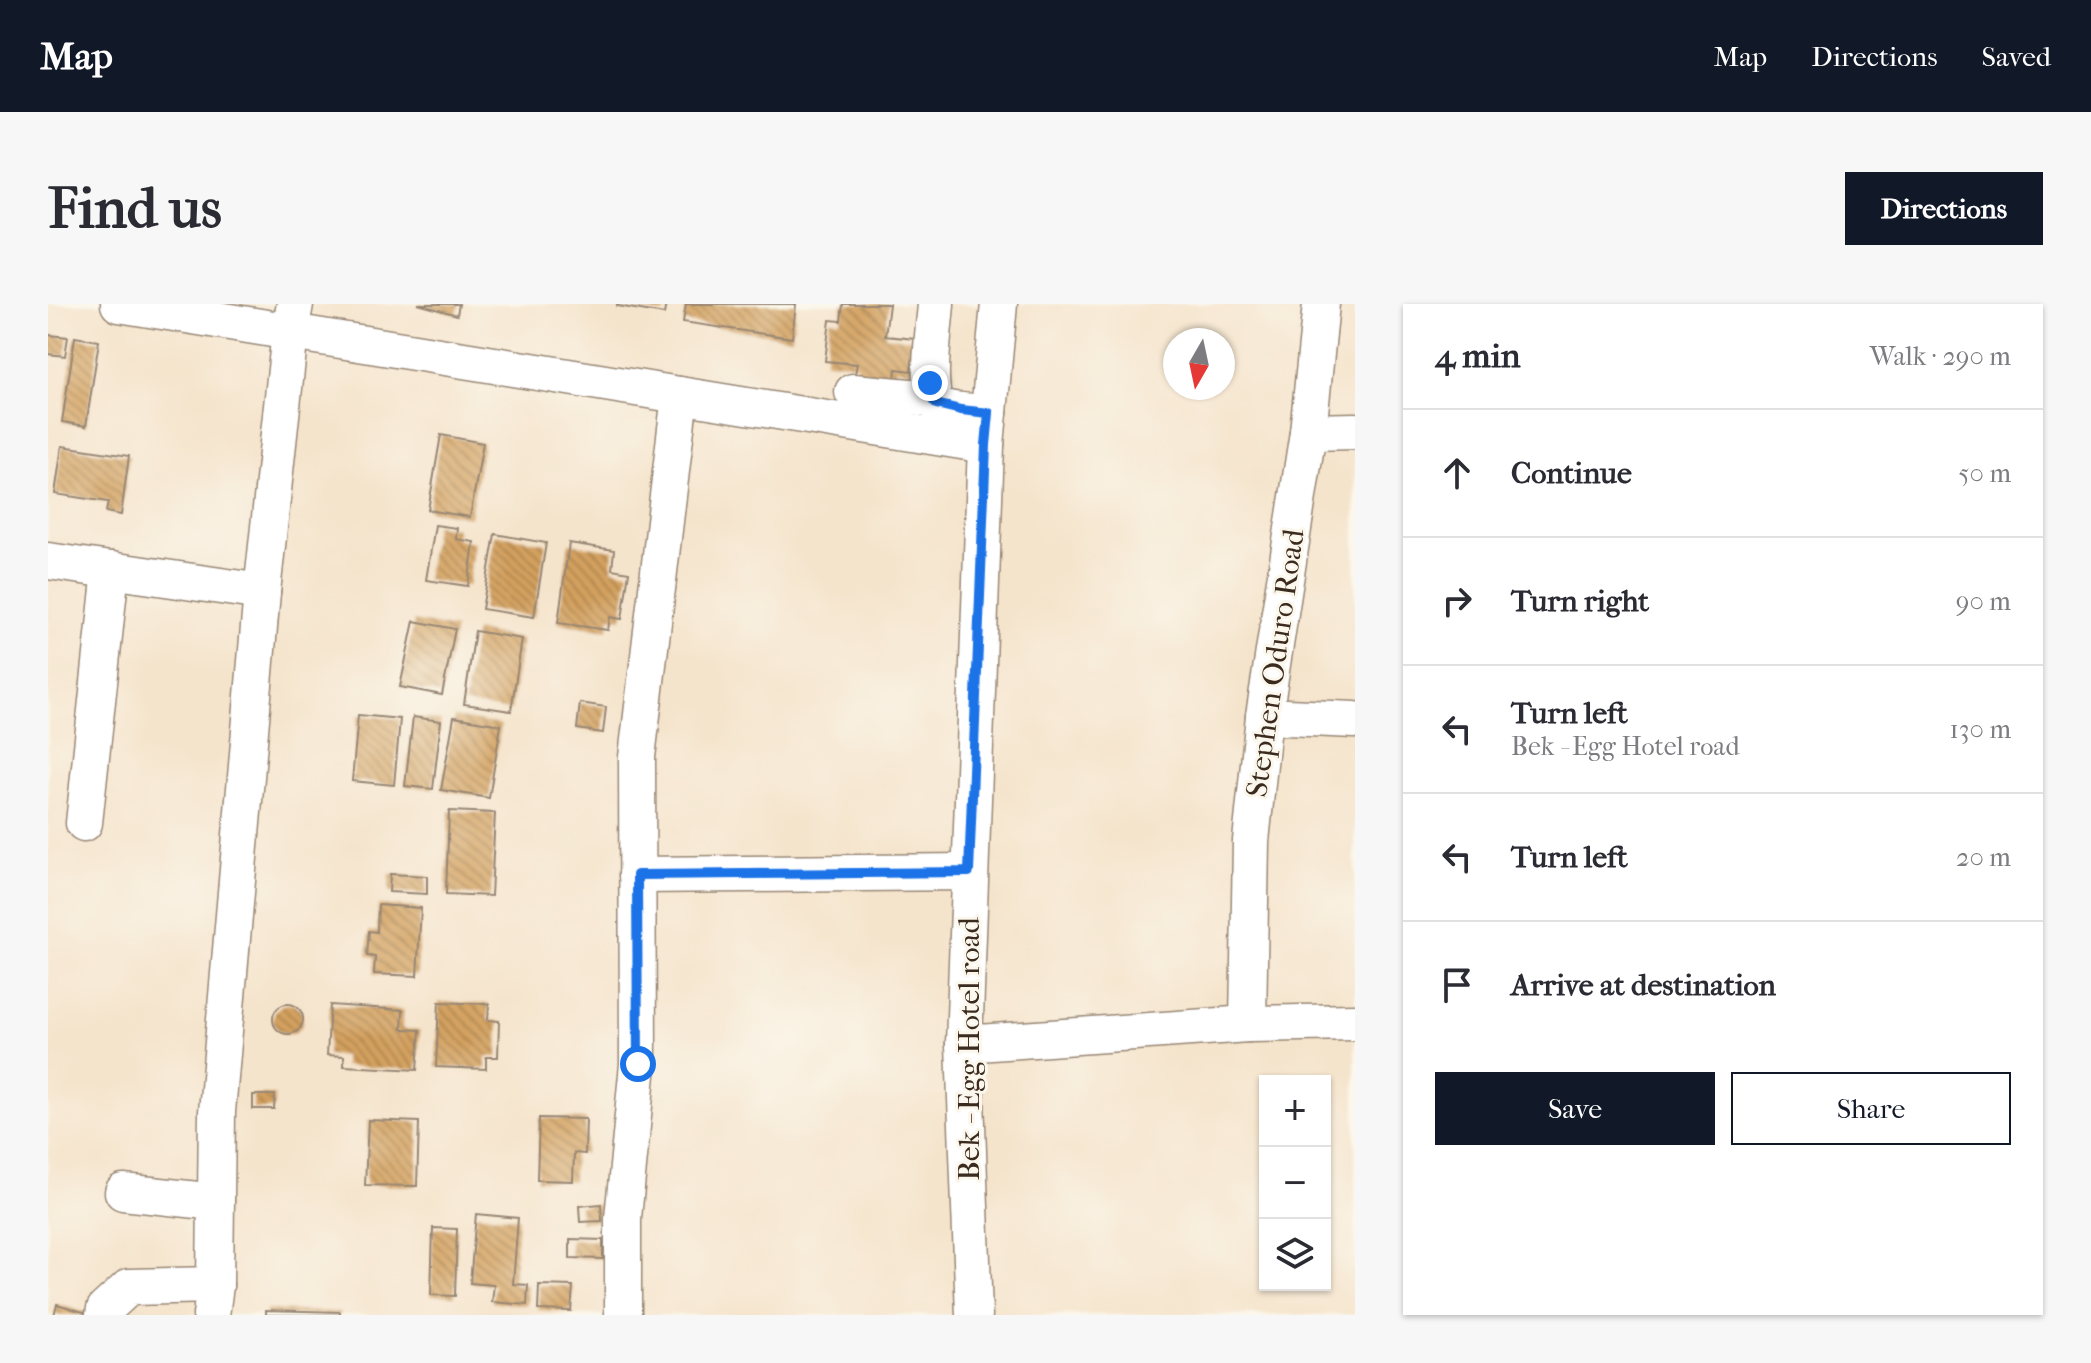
<!DOCTYPE html>
<html lang="en">
<head>
<meta charset="utf-8">
<style>
  :root { --surface:#fff; --page:#f7f7f7; --text:#2b2b33; --muted:#7c7c81; --line:#e1e1e2; --accent:#111827 }
  body { margin:0; font-family:"IM FELL French Canon",serif; background:var(--page); color:var(--text) }
  .controls { position:absolute; right:24px; bottom:24px; display:grid; overflow:hidden; border-radius:0px; box-shadow:0 2px 6px #0004 }
  .controls button { width:72px; height:72px; display:grid; place-items:center; padding:0; border:0; border-bottom:2px solid var(--line); background:var(--surface); color:var(--text); font:40px sans-serif }
  .compass { position:absolute; left:1115px; top:24px; width:72px; height:72px; border-radius:50%; background:var(--surface); box-shadow:0 2px 6px #0004; rotate:189deg }
  .stop { position:absolute; width:24px; height:24px; margin:-18px; border:6px solid #1a73e8; border-radius:50%; background:#fff }
  .stop.end { background:#1a73e8; border-color:#fff; box-shadow:0 2px 8px #0008 }
  .list { margin:0; padding:0; list-style:none }
  h2 { display:flex; justify-content:space-between; align-items:center; height:104px; margin:0; padding:0 32px; font-size:34px }
  h2 small { font-size:26px; font-weight:400; color:var(--muted) }
  .list li { display:grid; grid-template-columns:52px 1fr auto; gap:24px; align-items:center; box-sizing:border-box; height:128px; padding:0 32px; border-top:2px solid var(--line) }
  .list b { display:block; font-size:30px; white-space:nowrap }
  .list p { margin:0; font-size:26px; white-space:nowrap; color:var(--muted) }
  .list em { font-size:26px; font-style:normal; color:var(--muted) }
  .actions { display:flex; gap:16px; padding:24px 32px }
  .actions a { flex:1; padding:18px 0; border:2px solid var(--accent); border-radius:0px; text-align:center; font-size:28px; color:var(--accent) }
  .actions .main { background:var(--accent); color:#fff }
  .icon { flex:none; width:44px; height:44px; fill:none; stroke:currentColor; stroke-width:2; stroke-linecap:round; stroke-linejoin:round }
  .map { position:relative; flex:none; width:1307px; height:1011px; overflow:hidden; border-radius:0px }
  header { display:flex; align-items:center; gap:48px; box-sizing:border-box; height:112px; padding:0 40px; background:var(--accent); color:#fff }
  header strong { font-size:38px }
  nav { display:flex; gap:44px; margin-inline-start:auto; font-size:28px }
  .intro { display:flex; align-items:center; justify-content:space-between; box-sizing:border-box; height:192px; padding:0 48px }
  h1 { margin:0; font-size:56px }
  .button { padding:20px 36px; border-radius:0px; background:var(--accent); color:#fff; font-size:28px; font-weight:700 }
  main { display:flex; gap:48px; padding:0 48px }
  aside { flex:1; background:var(--surface); border-radius:0px; box-shadow:0 2px 6px #0004 }
  .map>svg:first-child { display:block }
  .building { fill:url(#building-back-hatch) }
  .lines { fill:none; stroke-linecap:round; stroke-linejoin:round }
  .minor-casing { stroke:#988775; stroke-width:39 }
  .minor { stroke:#fff; stroke-width:36 }
  .route { stroke:#1a73e8; stroke-width:10 }
  .labels { text-anchor:middle; stroke-width:6; stroke-linejoin:round; paint-order:stroke }
  .street-label { font-size:30px; fill:#3b2a1e; stroke:#fbf7ec }
</style>
</head>
<body>
<header>
<strong>Map</strong>
<nav><a>Map</a><a>Directions</a><a>Saved</a></nav>
</header>
<div class="intro"><h1>Find us</h1><a class="button">Directions</a></div>
<main>
<div class="map">
<svg width="1307" height="1011" viewBox="0 0 1307 1011">
  <defs>
    <pattern id="building-back-hatch" width="6" height="6" patternUnits="userSpaceOnUse" patternTransform="scale(2)"><rect width="6" height="6" fill="#d3a05e"/><path d="M-1 5l2 2M0 0l6 6M5-1l2 2" fill="none" stroke="#ac834d"/></pattern>
  </defs>
  <rect width="100%" height="100%" fill="#fbf7ec"/>
  <filter id="ink" filterUnits="userSpaceOnUse"><feTurbulence type="fractalNoise" baseFrequency=".0125" numOctaves="2"/><feDisplacementMap in="SourceGraphic" scale="16" xChannelSelector="R" yChannelSelector="G"/><feConvolveMatrix kernelMatrix="1 2 1 2 8 2 1 2 1" color-interpolation-filters="sRGB"/></filter>
  <filter id="wash" filterUnits="userSpaceOnUse"><feTurbulence type="fractalNoise" baseFrequency=".006" numOctaves="4" result="noise"/><feDisplacementMap in="SourceGraphic" scale="32" xChannelSelector="R" yChannelSelector="G"/><feGaussianBlur stdDeviation="1.8" result="paint"/><feColorMatrix in="noise" values="0 0 0 0 0 0 0 0 0 0 0 0 0 0 0 0 0 1.4 0 .05"/><feComposite in="paint" operator="in"/></filter>
  <g filter="url(#wash)">
    <rect width="100%" height="100%" fill="#f5e4cc"/>
    <g id="blocks">
      <g class="building">
        <polygon points="370,0 411,0 409,11"/>
        <polygon points="569,0 618,0 616,10 569,2"/>
        <polygon points="638,0 748,0 744,34 635,18"/>
        <polygon points="795,0 841,0 837,32 867,35 863,67 848,65 847,75 807,70 809,60 777,57 782,16 793,17"/>
        <polygon points="0,31 20,33 17,52 0,50"/>
        <polygon points="27,33 51,37 38,122 14,118"/>
        <polygon points="393,131 435,139 422,213 380,206"/>
        <polygon points="14,142 81,152 73,211 58,208 60,198 7,190"/>
        <polygon points="387,221 409,224 408,235 426,238 420,282 378,276"/>
        <polygon points="447,230 498,239 486,313 434,305"/>
        <polygon points="521,239 566,246 564,265 581,268 574,315 562,313 560,326 510,319"/>
        <polygon points="366,317 407,325 394,391 352,383"/>
        <polygon points="427,327 474,335 463,407 416,400"/>
        <polygon points="532,399 558,403 555,429 529,425"/>
        <polygon points="310,411 352,415 346,481 304,477"/>
        <polygon points="365,413 393,417 385,485 357,482"/>
        <polygon points="406,413 453,421 441,494 393,486"/>
        <polygon points="401,507 447,509 443,592 398,590"/>
        <polygon points="342,570 379,572 379,590 341,588"/>
        <polygon points="330,601 373,604 369,672 326,670 327,653 319,652 321,627 329,628"/>
        <polygon points="391,698 441,700 440,716 451,717 450,753 438,753 438,765 388,763"/>
        <circle cx="240" cy="715" r="15"/>
        <polygon points="282,701 355,706 354,725 372,726 369,766 296,762 296,752 279,751"/>
        <polygon points="205,791 227,791 226,805 205,805"/>
        <polygon points="491,814 538,815 537,850 526,849 525,877 489,876"/>
        <polygon points="320,816 371,818 369,882 317,881"/>
        <polygon points="553,900 554,917 532,918 531,902"/>
        <polygon points="428,910 470,914 465,980 480,981 479,1001 444,998 446,981 422,979"/>
        <polygon points="385,924 409,925 407,992 383,991"/>
        <polygon points="522,935 555,936 555,955 522,954"/>
        <polygon points="491,981 525,982 523,1007 490,1006"/>
        <polygon points="9,1000 42,1010 42,1011 6,1011"/>
        <polygon points="218,1006 292,1008 292,1011 218,1011"/>
      </g>
    </g>
  </g>
  <g filter="url(#ink)">
    <use href="#blocks" fill-opacity="0" stroke="#988775" stroke-width="2"/>
    <g class="lines">
      <g class="minor-casing">
        <g id="minor">
          <polyline points="71,0 938,141"/>
          <path d="M 888,0 C 887,18 876,92 890,101 C 901,108 927,108 941,109"/>
          <polyline points="805,88 884,95"/>
          <polyline points="1260,128 1307,127"/>
          <polyline points="0,257 214,288"/>
          <polyline points="1216,412 1307,416"/>
          <polyline points="36,519 63,266"/>
          <polyline points="589,571 921,568"/>
          <polyline points="1200,720 1203,537 1216,412 1260,128 1273,0"/>
          <polyline points="916,740 1200,720 1307,718"/>
          <polyline points="75,888 168,898"/>
          <polyline points="56,1011 57,1005 81,983 167,981"/>
          <polyline points="163,1011 167,981 169,808 214,288 242,28 247,0"/>
          <polyline points="575,1011 575,914 590,760 589,453 632,91"/>
          <polyline points="926,1011 916,740 938,141 951,0"/>
        </g>
      </g>
      <use href="#minor" class="minor"/>
    </g>
  </g>
  <g class="lines" filter="url(#ink)">
    <polyline class="route" points="590,760 589,571 921,568 938,141 941,109 913,106 888,100 884,95 882,79"/>
  </g>
  <g class="labels">
    <g class="street-label">
      <text transform="translate(1227 359) rotate(-82)" y="10">Stephen Oduro Road</text>
      <text transform="translate(921 745) rotate(-90)" y="10">Bek - Egg Hotel road</text>
    </g>
  </g>
</svg>
<div class="controls">
<button>+</button>
<button>−</button>
<button><svg class="icon" aria-label="layers" viewBox="0 0 24 24"><path d="M12 4l9 5-9 5-9-5zM3 14l9 5 9-5"/></svg></button>
</div>
<svg class="compass" viewBox="-18 -18 36 36"><path d="M0-13l5 13h-10z" fill="#e53935"/><path d="M0 13l5-13h-10z" fill="#7c7c81"/></svg>
<div class="stop" style="left:590px;top:760px"></div>
<div class="stop end" style="left:882px;top:79px"></div>
</div>
<aside>
<h2>4 min<small>Walk · 290 m</small></h2>
<ul class="list">
<li><svg class="icon" aria-label="ahead" viewBox="0 0 24 24"><path d="M12 20V5M6 11l6-6 6 6"/></svg><div><b>Continue</b></div><em>50 m</em></li>
<li><svg class="icon" aria-label="right" viewBox="0 0 24 24"><path d="M7 20v-9h11M14 6l5 5-5 5"/></svg><div><b>Turn right</b></div><em>90 m</em></li>
<li><svg class="icon" aria-label="left" viewBox="0 0 24 24"><path d="M17 20v-9H6M10 6l-5 5 5 5"/></svg><div><b>Turn left</b><p>Bek - Egg Hotel road</p></div><em>130 m</em></li>
<li><svg class="icon" aria-label="left" viewBox="0 0 24 24"><path d="M17 20v-9H6M10 6l-5 5 5 5"/></svg><div><b>Turn left</b></div><em>20 m</em></li>
<li><svg class="icon" aria-label="arrive" viewBox="0 0 24 24"><path d="M6 21V4h12l-3 4 3 4H6"/></svg><div><b>Arrive at destination</b></div></li>
</ul>
<div class="actions"><a class="main">Save</a><a>Share</a></div>
</aside>
</main>
</body>
</html>
